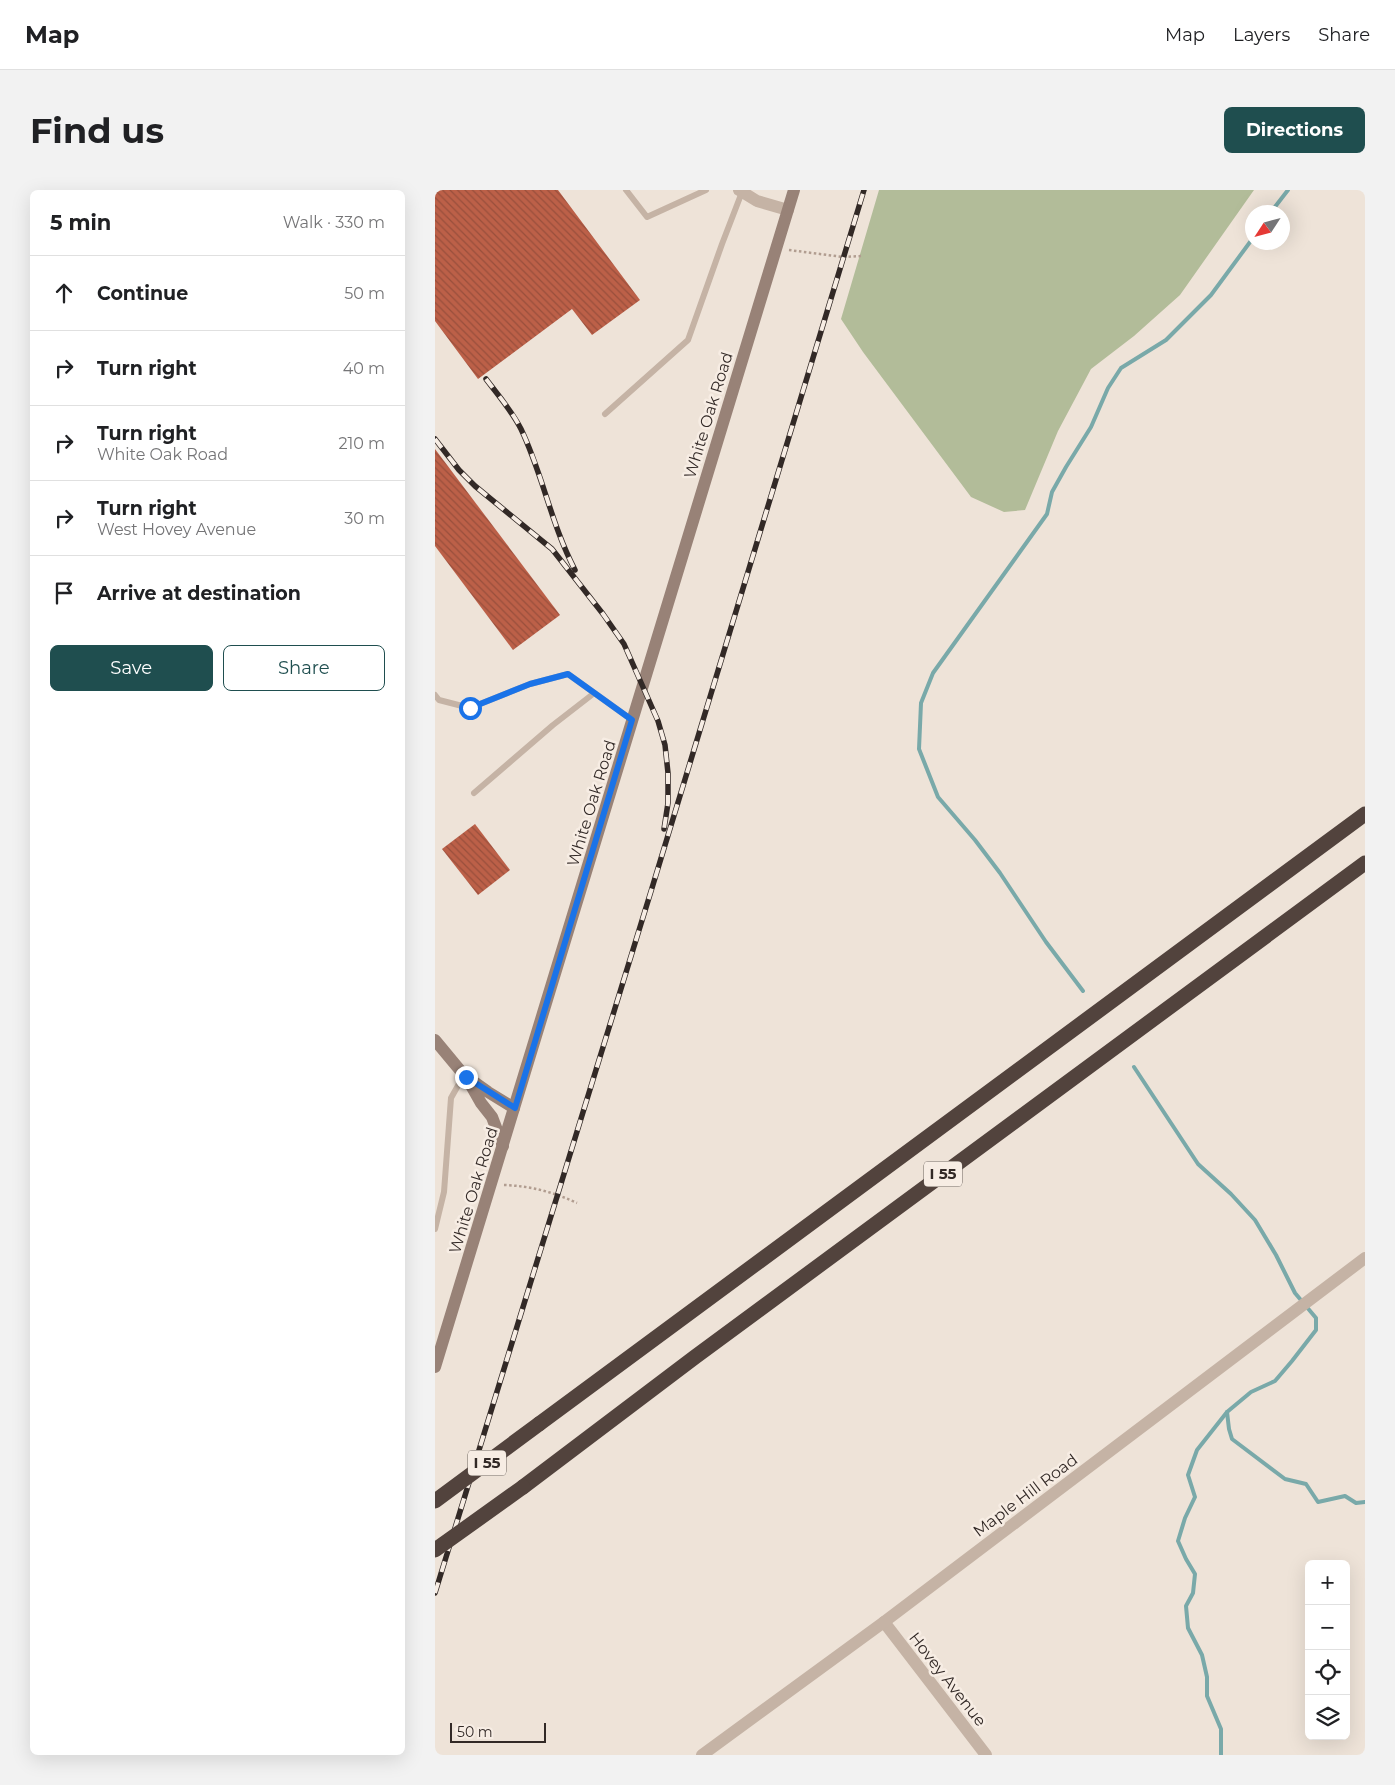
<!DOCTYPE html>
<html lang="en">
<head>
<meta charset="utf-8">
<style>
  :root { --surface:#fff; --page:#f2f2f2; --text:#202124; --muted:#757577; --line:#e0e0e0; --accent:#1f4e4f }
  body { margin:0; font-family:Montserrat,sans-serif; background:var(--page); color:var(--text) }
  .controls { position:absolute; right:15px; bottom:15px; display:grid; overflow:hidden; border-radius:8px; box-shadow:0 5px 20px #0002 }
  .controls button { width:45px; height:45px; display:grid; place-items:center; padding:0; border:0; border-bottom:1px solid var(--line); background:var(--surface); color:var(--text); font:25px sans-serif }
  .compass { position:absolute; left:810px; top:15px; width:45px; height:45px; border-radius:50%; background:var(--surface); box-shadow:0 5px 20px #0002; rotate:234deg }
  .scale { position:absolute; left:15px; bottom:12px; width:96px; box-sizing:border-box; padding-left:5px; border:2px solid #322926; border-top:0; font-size:14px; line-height:18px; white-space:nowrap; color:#322926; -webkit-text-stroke:4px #f7ede4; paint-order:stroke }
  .stop { position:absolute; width:15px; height:15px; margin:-11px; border:4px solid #1a73e8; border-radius:50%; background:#fff }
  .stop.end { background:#1a73e8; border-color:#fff; box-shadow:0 1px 5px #0008 }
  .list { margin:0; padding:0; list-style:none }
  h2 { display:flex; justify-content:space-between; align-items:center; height:65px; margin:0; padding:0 20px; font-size:21px }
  h2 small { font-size:16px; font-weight:400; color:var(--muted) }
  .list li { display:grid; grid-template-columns:32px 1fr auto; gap:15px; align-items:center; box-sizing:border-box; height:75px; padding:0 20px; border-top:1px solid var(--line) }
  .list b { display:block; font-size:19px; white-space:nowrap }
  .list p { margin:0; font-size:16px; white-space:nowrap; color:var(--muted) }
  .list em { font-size:16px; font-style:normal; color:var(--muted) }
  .actions { display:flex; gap:10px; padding:15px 20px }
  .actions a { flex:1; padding:11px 0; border:1px solid var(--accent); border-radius:8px; text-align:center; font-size:18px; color:var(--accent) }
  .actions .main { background:var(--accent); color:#fff }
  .icon { flex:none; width:28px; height:28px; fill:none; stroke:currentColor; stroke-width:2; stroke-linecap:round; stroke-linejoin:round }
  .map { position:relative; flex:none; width:930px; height:1565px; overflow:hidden; border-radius:8px }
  header { display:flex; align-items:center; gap:30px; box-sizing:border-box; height:70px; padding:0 25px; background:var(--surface); border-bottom:1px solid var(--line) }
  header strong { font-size:24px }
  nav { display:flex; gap:28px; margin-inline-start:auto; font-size:18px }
  .intro { display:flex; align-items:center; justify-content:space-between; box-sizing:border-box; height:120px; padding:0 30px }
  h1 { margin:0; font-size:35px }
  .button { padding:12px 22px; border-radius:8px; background:var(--accent); color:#fff; font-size:18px; font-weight:700 }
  main { display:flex; gap:30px; padding:0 30px }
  aside { flex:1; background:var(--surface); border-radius:8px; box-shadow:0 5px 20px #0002 }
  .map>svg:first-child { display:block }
  .green { fill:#b2bc99 }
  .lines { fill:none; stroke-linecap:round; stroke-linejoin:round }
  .stream { stroke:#79a9a9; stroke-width:4 }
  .building { fill:url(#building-back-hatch) }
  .path { stroke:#b19d90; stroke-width:2.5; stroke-dasharray:2.5 2.5; stroke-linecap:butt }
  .lane { stroke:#c5b3a5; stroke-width:6 }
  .street { stroke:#c5b3a5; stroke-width:12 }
  .secondary { stroke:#988277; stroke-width:12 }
  .highway { stroke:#52433d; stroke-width:15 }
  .rail-casing { stroke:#322926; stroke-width:5.5 }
  .rail { stroke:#f7ede4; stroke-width:4; stroke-dasharray:11; stroke-linecap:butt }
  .highway-bridge { stroke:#52433d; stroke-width:15 }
  .route { stroke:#1a73e8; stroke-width:6 }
  .labels { text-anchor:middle; stroke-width:5; stroke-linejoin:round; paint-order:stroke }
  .shield { fill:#f7ede4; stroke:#6d645f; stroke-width:1 }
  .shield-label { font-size:15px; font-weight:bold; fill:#322926 }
  .street-label { font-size:16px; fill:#322926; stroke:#f7ede4 }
</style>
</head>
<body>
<header>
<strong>Map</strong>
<nav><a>Map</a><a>Layers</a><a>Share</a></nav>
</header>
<div class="intro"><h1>Find us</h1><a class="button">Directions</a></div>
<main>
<aside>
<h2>5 min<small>Walk · 330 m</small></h2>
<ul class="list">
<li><svg class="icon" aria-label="ahead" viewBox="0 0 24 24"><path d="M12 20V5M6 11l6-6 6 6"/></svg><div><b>Continue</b></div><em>50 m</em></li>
<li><svg class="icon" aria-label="right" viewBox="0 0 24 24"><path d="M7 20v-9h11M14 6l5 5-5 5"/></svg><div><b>Turn right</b></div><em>40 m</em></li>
<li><svg class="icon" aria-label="right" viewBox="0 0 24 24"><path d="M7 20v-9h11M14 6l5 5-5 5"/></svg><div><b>Turn right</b><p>White Oak Road</p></div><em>210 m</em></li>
<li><svg class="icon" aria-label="right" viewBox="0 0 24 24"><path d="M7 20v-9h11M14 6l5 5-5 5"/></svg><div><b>Turn right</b><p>West Hovey Avenue</p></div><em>30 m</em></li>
<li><svg class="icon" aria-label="arrive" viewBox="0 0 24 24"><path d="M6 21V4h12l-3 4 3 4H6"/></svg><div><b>Arrive at destination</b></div></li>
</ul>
<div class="actions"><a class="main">Save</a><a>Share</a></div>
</aside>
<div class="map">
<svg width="930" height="1565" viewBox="0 0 930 1565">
  <defs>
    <pattern id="building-back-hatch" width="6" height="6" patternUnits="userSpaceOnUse" patternTransform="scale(1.25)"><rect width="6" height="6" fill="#bc6048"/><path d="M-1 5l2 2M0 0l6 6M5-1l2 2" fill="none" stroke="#994f3c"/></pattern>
  </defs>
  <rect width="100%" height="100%" fill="#eee3d8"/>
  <polygon class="green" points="444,0 819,0 745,105 699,146 656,179 623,241 590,320 569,322 536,307 428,162 406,129"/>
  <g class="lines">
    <g class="stream">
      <polyline points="836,22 853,0"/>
      <polyline points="648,801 611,752 565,683 540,650 503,607 484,559 486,513 498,483 612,324 617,302 631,277 656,237 673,198 686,178 731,150 776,105 818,48"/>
      <polyline points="699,877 763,974 796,1004 820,1030 841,1065 860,1103 881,1128 881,1140 857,1171 840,1191 816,1202 792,1222 762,1260 753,1285 760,1307 750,1328 743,1351 751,1369 760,1384 758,1403 751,1416 753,1438 767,1465 772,1487 772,1506 786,1539 786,1565"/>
      <polyline points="792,1222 794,1239 797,1249 850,1289 871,1294 883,1312 910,1306 921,1313 930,1312"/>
    </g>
  </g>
  <g class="building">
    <polygon points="0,0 123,0 205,110 157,145 137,119 43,189 0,131"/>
    <polygon points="0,259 125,425 78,460 0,356"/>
    <polygon points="40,634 75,680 43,705 7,659"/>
  </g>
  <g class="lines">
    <g class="path">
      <polyline points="354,60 408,67 427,66"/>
      <path d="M 69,995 C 96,996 118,1002 142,1013"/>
    </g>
    <g class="lane">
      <polyline points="191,0 212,27 271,0"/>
      <polyline points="170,224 253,150 287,54 307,2"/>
      <polyline points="0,505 4,510 35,518 95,494 133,484 197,530"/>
      <polyline points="39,603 118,535 158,504"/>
      <polyline points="0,1039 9,1002 16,908 29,885"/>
    </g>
    <g class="street">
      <polyline points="304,0 322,11 353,20"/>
      <polyline points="449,1432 551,1565"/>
      <polyline points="267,1565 449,1432 930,1068"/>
    </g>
    <g class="secondary">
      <polyline points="0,850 29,885 53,902 79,918"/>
      <polyline points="33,890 46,913 57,927 68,956"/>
      <polyline points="0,1177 359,0"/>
    </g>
    <g class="highway">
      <polyline points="104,1234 930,624"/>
      <polyline points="88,1297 260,1167 930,673"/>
    </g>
    <g class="rail-casing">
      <g id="rail">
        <path d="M 51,189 C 63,205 77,221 86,239 C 108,285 116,334 140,380"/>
        <polyline points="0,249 24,280 40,296 117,359 168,424 189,454 223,531 230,555 233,583 233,613 229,639"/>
        <polyline points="0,1403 217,698 429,0"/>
      </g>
    </g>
    <use href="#rail" class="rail"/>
    <g class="highway-bridge">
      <polyline points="0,1311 104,1234"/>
      <polyline points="0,1360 88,1297"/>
    </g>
  </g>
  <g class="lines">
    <polyline class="route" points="31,887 80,918 197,530 133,484 95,494 35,518"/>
  </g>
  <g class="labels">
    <g class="shield">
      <rect x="489" y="971.5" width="38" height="25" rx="4"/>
      <rect x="33" y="1260.5" width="38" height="25" rx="4"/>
    </g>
    <g class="shield-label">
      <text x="508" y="989">I 55</text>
      <text x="52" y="1278">I 55</text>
    </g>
    <g class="street-label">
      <text transform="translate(273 225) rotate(-73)" y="6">White Oak Road</text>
      <text transform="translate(156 613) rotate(-73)" y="6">White Oak Road</text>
      <text transform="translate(38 1000) rotate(-73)" y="6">White Oak Road</text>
      <text transform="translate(590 1305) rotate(-37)" y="6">Maple Hill Road</text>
      <text transform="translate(513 1489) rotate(52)" y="6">Hovey Avenue</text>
    </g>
  </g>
</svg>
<div class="controls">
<button>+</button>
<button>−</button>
<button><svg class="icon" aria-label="locate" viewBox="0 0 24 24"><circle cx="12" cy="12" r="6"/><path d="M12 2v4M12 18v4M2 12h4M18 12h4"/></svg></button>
<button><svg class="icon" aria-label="layers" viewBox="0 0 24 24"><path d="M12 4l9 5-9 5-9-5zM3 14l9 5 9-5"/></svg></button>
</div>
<svg class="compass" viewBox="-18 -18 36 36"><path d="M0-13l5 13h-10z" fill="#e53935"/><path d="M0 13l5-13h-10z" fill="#757577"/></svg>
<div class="scale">50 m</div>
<div class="stop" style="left:35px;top:518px"></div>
<div class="stop end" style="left:31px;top:887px"></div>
</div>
</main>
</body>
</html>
